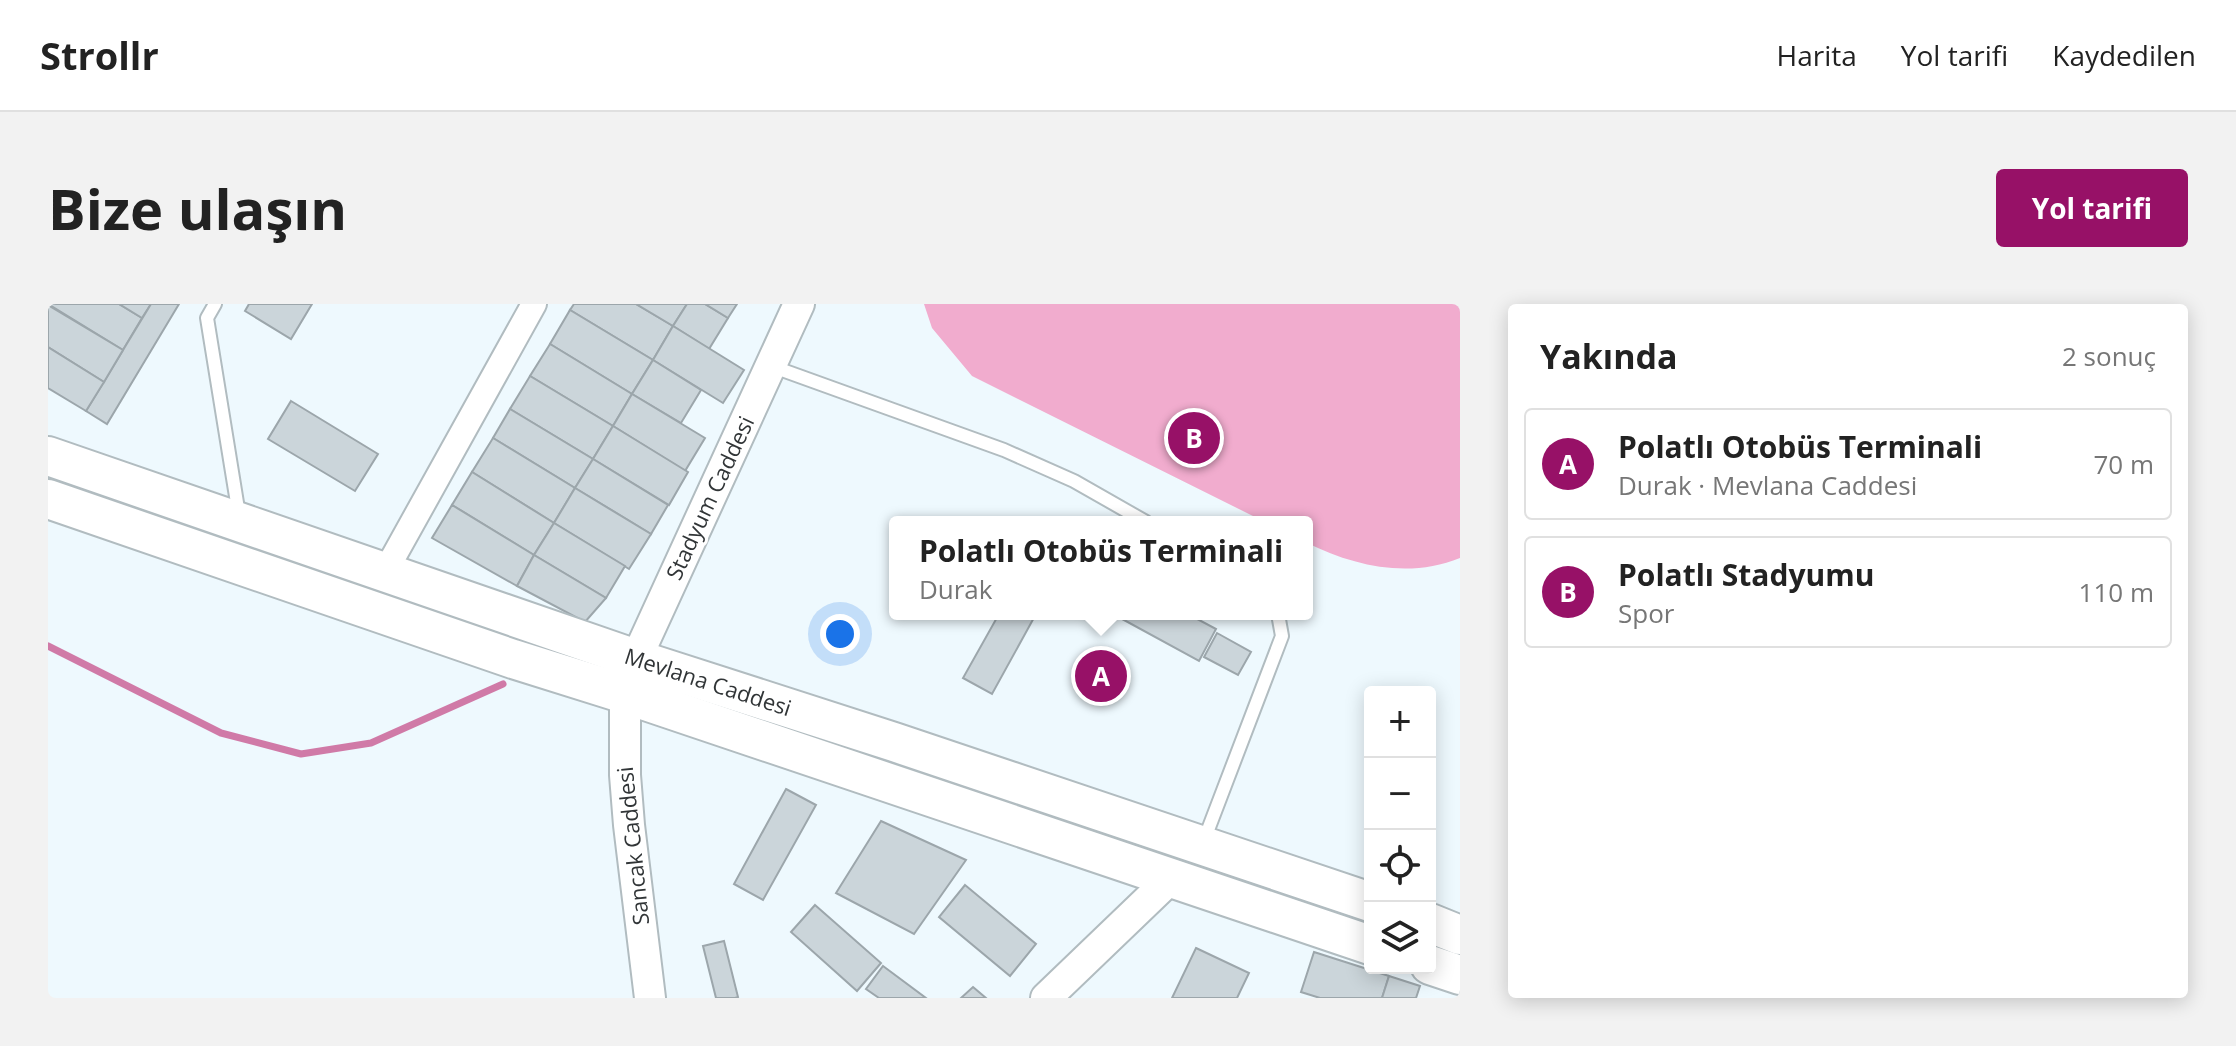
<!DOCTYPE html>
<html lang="tr">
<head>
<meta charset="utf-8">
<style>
  :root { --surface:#fff; --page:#f2f2f2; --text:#222; --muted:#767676; --line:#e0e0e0; --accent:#971167 }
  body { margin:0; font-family:"Open Sans",sans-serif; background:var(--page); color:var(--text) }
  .controls { position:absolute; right:24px; bottom:24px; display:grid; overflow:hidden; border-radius:8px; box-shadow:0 4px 20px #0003 }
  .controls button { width:72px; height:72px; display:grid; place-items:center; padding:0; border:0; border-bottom:2px solid var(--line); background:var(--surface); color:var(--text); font:40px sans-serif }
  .you { position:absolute; left:792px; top:330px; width:28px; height:28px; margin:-20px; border:6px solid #fff; border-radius:50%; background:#1a73e8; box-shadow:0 0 0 12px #1a73e833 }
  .badge { display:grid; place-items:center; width:52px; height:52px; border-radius:50%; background:var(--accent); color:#fff; font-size:26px; font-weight:700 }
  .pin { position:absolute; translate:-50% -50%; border:4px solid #fff; box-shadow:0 2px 8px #0006 }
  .popup { position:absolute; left:841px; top:212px; width:424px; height:104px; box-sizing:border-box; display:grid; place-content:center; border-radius:8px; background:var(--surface); filter:drop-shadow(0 2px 6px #0005); font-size:26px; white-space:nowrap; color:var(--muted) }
  .popup b { font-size:30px; color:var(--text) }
  .popup::after { content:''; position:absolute; left:50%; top:100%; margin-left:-16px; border:16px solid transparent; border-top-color:var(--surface) }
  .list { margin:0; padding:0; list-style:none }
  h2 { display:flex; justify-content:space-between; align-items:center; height:104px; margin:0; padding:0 32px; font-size:34px }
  h2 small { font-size:26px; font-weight:400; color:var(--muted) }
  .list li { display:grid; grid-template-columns:52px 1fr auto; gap:24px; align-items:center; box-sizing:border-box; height:112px; margin:0 16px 16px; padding:0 16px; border:2px solid var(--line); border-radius:8px }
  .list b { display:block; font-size:30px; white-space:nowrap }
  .list p { margin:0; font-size:26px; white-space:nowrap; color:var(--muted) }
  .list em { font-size:26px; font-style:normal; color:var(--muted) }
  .icon { flex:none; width:44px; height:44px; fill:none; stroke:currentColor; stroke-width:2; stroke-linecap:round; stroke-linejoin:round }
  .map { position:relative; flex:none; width:1412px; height:694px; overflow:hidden; border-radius:8px }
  header { display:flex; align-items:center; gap:48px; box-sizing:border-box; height:112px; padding:0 40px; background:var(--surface); border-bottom:2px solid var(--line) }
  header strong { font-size:38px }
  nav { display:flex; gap:44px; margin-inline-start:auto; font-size:28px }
  .intro { display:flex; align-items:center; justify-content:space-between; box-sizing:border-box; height:192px; padding:0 48px }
  h1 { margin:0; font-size:56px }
  .button { padding:20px 36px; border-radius:8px; background:var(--accent); color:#fff; font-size:28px; font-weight:700 }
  main { display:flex; gap:48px; padding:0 48px }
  aside { flex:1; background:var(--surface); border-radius:8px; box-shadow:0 4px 20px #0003 }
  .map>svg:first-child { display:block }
  .green { fill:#f1acce }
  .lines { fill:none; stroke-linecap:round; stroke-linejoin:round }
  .stream { stroke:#d07aa7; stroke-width:7 }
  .building { fill:#cbd5da; stroke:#9ca6ab; stroke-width:2 }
  .service-casing { stroke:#b1bcc0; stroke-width:16 }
  .minor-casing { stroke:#b1bcc0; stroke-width:28 }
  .tertiary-casing { stroke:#b1bcc0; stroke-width:34 }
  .primary-casing { stroke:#b1bcc0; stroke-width:42 }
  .service { stroke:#fff; stroke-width:12 }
  .minor { stroke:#fff; stroke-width:24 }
  .tertiary { stroke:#fff; stroke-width:30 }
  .primary { stroke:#fff; stroke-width:38 }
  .labels { text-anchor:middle; stroke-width:6; stroke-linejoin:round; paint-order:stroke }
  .street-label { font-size:22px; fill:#313537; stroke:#fff }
</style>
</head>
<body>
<header>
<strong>Strollr</strong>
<nav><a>Harita</a><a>Yol tarifi</a><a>Kaydedilen</a></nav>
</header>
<div class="intro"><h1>Bize ulaşın</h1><a class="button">Yol tarifi</a></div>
<main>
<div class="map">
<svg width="1412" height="694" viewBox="0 0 1412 694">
  <rect width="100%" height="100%" fill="#eef9fe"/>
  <path class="green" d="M 876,0 L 1412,0 L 1412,254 C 1361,275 1306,262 1259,239 L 1259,218 L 1217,218 L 924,72 L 884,24 Z"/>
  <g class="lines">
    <polyline class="stream" points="0,342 173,429 253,450 323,439 455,380"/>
  </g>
  <g class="building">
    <polygon points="0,0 71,0 94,14 75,46"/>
    <polygon points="71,0 103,0 94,14"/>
    <polygon points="103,0 131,0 59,120 38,107"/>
    <polygon points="201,0 264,0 243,35 197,7"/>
    <polygon points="526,0 588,0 625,22 605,56 522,6"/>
    <polygon points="588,0 639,0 625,22"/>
    <polygon points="639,0 657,0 680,14 661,45 625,22"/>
    <polygon points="657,0 689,0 680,14"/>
    <polygon points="0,1 75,46 56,78 0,43"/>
    <polygon points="522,6 605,56 584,90 502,40"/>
    <polygon points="625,22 696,66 675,99 605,56"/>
    <polygon points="502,40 584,90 565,122 482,72"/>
    <polygon points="0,43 56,78 38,107 0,84"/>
    <polygon points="605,56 653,86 633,119 584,90"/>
    <polygon points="482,72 565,122 545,155 462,105"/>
    <polygon points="584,90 657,134 637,167 565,122"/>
    <polygon points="243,97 330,150 307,187 220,135"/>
    <polygon points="462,105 545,155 527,184 445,134"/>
    <polygon points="565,122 640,168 621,201 545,155"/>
    <polygon points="445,134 527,184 506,219 424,168"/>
    <polygon points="545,155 620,201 603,230 527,184"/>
    <polygon points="424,168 506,219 486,251 404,201"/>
    <polygon points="527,184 603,230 581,265 506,219"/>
    <polygon points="404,201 486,251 469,282 384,234"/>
    <polygon points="506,219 577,262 558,294 486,251"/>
    <polygon points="486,251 558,294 537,318 469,282"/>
    <polygon points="951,310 988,310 944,390 915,374"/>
    <polygon points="1065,310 1140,310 1168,325 1151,357"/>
    <polygon points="1169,329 1203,348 1190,371 1156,353"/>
    <polygon points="738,485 768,501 715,596 686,580"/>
    <polygon points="833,517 918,556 866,630 788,589"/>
    <polygon points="917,581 988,640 962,672 891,613"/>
    <polygon points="767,601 833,659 809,687 743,628"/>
    <polygon points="676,637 690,693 687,694 668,694 655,642"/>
    <polygon points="1148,644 1201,669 1189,694 1124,694"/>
    <polygon points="1266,648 1341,672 1334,694 1272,694 1253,688"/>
    <polygon points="835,662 878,694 831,694 818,685"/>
    <polygon points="1341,672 1372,682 1368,694 1334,694"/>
    <polygon points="925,683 938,694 913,694"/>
  </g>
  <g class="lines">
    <g class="service-casing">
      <g id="service">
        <polyline points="167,0 159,14 191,211"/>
        <polyline points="723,62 956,146 1026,177 1098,218"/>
        <polyline points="1155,539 1234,332 1230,310"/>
      </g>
    </g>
    <g class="minor-casing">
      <polyline id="minor" points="337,268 486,0"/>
    </g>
    <g class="tertiary-casing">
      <g id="tertiary">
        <polyline points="602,694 581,521 577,471 577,390 588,355 751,0"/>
        <polyline points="998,694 1123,574"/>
      </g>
    </g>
    <g class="primary-casing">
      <g id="primary">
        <polyline points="0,152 588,355 846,438 1322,598"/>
        <polyline points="0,195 465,355 577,390 1322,641"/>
        <polyline points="1382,619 1412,631"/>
        <polyline points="1382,661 1412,671"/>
      </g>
    </g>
    <use href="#service" class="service"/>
    <use href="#minor" class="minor"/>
    <use href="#tertiary" class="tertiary"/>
    <use href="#primary" class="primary"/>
  </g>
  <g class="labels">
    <g class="street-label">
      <text transform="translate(662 194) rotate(-65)" y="8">Stadyum Caddesi</text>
      <text transform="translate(660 378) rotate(18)" y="8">Mevlana Caddesi</text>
      <text transform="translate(585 542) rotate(-96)" y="8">Sancak Caddesi</text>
    </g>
  </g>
</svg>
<div class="controls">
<button>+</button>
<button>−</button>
<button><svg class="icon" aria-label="locate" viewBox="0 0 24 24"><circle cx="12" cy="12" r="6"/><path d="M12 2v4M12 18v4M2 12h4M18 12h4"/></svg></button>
<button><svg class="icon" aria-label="layers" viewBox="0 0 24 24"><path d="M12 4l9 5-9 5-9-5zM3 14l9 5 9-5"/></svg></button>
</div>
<div class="you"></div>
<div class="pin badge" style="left:1053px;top:372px">A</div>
<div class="popup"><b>Polatlı Otobüs Terminali</b>Durak</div>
<div class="pin badge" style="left:1146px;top:134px">B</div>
</div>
<aside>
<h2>Yakında<small>2 sonuç</small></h2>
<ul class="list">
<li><span class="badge">A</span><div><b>Polatlı Otobüs Terminali</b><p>Durak · Mevlana Caddesi</p></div><em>70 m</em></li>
<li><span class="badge">B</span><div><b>Polatlı Stadyumu</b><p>Spor</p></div><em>110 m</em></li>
</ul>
</aside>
</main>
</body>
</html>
